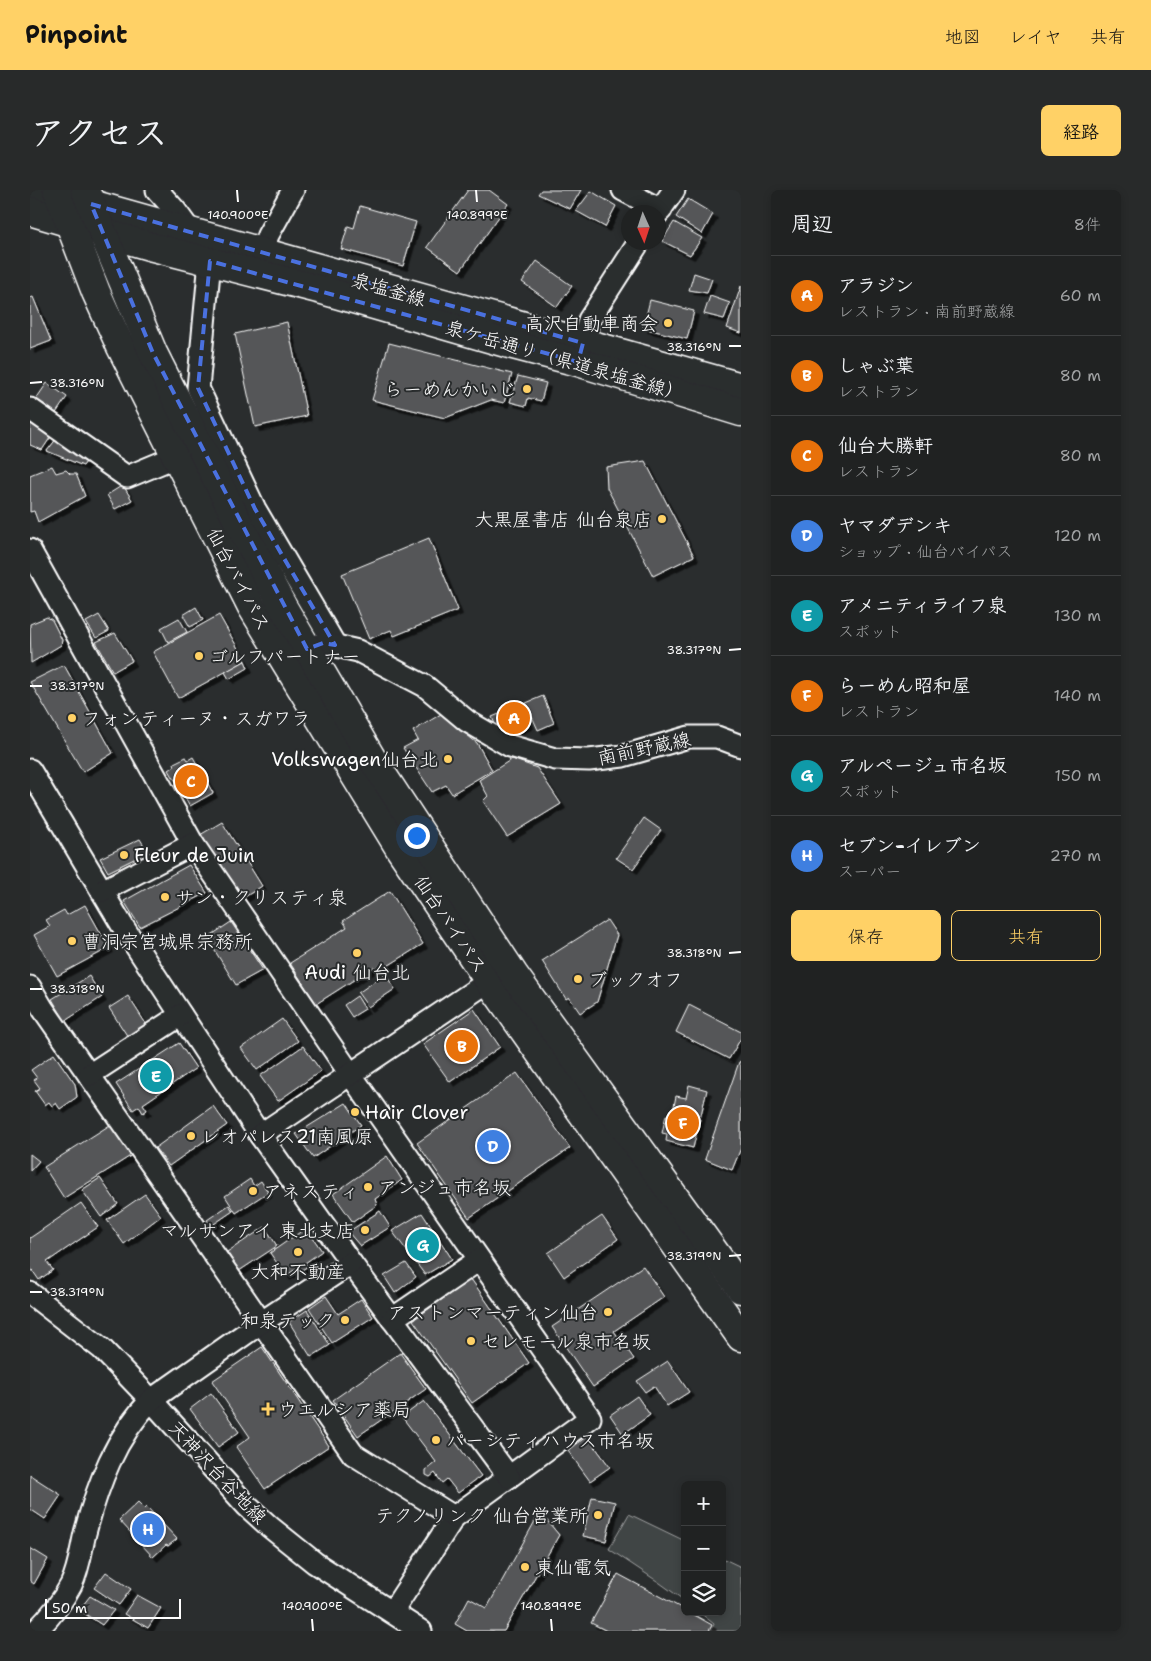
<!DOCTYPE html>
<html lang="ja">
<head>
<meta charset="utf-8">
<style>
  :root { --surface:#202222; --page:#282a2a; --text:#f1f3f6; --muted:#a2a4a5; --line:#3d3f40; --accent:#ffd166 }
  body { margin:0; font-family:"Shantell Sans","Klee One",sans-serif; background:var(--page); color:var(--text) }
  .controls { position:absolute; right:15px; bottom:15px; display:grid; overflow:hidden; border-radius:8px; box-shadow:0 2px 8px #0003 }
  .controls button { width:45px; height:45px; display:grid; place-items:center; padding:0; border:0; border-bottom:1px solid var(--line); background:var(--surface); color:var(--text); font:25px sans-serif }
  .compass { position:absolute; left:591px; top:15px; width:45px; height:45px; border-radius:50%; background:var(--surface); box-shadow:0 2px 8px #0003; rotate:177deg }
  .scale { position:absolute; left:15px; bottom:12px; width:136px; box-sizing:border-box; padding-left:5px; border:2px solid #fff; border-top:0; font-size:14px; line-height:18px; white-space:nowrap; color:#fff; -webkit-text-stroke:4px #2a2d2e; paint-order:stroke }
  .you { position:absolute; left:386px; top:645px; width:18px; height:18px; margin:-12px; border:4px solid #fff; border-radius:50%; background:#1a73e8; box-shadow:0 0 0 8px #1a73e833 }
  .badge { display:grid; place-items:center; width:32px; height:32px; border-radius:50%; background:var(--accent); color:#fff; font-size:16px; font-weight:700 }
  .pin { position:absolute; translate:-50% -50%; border:2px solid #fff; box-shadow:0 1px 5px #0006 }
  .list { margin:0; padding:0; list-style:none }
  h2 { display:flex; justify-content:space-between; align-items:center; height:65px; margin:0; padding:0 20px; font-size:21px }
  h2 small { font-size:16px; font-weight:400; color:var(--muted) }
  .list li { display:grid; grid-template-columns:32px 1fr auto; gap:15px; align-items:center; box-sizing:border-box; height:80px; padding:0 20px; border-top:1px solid var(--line) }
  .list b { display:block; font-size:19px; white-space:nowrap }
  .list p { margin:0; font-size:16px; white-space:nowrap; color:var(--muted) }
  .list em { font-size:16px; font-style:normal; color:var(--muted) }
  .actions { display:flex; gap:10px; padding:15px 20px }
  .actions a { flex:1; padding:11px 0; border:1px solid var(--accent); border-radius:8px; text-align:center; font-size:18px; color:var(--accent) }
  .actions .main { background:var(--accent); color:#111 }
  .icon { flex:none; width:28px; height:28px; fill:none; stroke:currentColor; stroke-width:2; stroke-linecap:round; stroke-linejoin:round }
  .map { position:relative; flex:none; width:711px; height:1441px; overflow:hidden; border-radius:8px }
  header { display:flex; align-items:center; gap:30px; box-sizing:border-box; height:70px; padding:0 25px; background:var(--accent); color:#111 }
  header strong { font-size:24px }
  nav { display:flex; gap:28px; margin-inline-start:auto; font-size:18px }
  .intro { display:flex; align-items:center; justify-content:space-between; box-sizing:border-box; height:120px; padding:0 30px }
  h1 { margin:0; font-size:35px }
  .button { padding:12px 22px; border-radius:8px; background:var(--accent); color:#111; font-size:18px; font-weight:700 }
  main { display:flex; gap:30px; padding:0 30px }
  aside { flex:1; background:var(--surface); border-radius:8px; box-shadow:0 2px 8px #0003 }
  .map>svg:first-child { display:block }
  .green { fill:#414445; stroke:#a0a2a2 }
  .building { fill:#555758; stroke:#fff; filter:url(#shadow) }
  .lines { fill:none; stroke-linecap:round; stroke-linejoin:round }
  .minor-casing { stroke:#fff; stroke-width:25 }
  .major-casing { stroke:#fff; stroke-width:31 }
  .highway-casing { stroke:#fff; stroke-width:31 }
  .minor { stroke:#2a2d2e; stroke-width:21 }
  .major { stroke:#2a2d2e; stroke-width:28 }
  .highway { stroke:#2a2d2e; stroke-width:28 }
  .marked { fill:none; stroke:#4a71e0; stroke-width:4; stroke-dasharray:10 6; stroke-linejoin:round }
  .ticks { fill:none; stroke:#fff; stroke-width:2 }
  .poi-dot { fill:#ffd166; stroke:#2a2d2e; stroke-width:2 }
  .labels { text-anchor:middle; stroke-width:4; stroke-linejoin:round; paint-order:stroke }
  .street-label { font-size:19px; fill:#fff; stroke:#2a2d2e }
  .poi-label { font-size:19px; fill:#fff; stroke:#2a2d2e; text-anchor:start }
  .ticks-label { font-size:12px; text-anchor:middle; fill:#fff; stroke:#2a2d2e; stroke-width:4; stroke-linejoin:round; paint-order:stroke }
</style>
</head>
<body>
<header>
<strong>Pinpoint</strong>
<nav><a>地図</a><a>レイヤ</a><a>共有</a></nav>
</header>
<div class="intro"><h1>アクセス</h1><a class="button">経路</a></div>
<main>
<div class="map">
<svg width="711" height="1441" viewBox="0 0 711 1441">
  <defs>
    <filter id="shadow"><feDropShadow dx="4.5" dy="4.5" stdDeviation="0" flood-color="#0009"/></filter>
  </defs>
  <rect width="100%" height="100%" fill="#2a2d2e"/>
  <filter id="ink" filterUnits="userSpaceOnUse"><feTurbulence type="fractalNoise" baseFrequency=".02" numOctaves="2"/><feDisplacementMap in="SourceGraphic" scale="10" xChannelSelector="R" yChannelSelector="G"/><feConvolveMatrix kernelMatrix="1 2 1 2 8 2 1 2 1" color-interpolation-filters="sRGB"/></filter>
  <g filter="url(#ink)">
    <g class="green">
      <polygon points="599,1324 655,1351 655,1411 630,1393 579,1359"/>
      <polygon points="692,1368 711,1377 711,1441 681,1441 684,1434 669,1422 692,1422"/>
    </g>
    <g class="building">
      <polygon points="438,0 459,0 478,14 430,81 397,57"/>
      <polygon points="511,0 551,0 540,19 508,4"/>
      <polygon points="561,1 586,16 575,37 546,21"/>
      <polygon points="658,9 683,24 672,44 646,27"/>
      <polygon points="330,16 386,32 373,76 311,59 318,36 324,38"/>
      <polygon points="644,32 672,48 660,65 632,51"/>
      <polygon points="507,71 542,96 527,117 492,92"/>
      <polygon points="664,83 682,89 677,103 659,100"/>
      <polygon points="711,96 711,143 697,138"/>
      <polygon points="680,106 700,113 694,129 674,124"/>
      <polygon points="3,107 21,151 0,159 0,108"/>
      <polygon points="620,110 664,121 657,149 613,138"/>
      <polygon points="257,132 277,226 225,237 205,144"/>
      <polygon points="359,153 482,184 474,213 461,210 415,228 342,210"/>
      <polygon points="488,186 516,193 511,211 498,208 496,216 480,212"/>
      <polygon points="17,193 37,207 26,223 6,209"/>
      <polygon points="0,231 22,245 12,260 0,255"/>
      <polygon points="27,248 58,269 53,276 17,261"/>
      <polygon points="615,271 664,366 623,386 577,298 576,277"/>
      <polygon points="22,276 26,283 36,280 40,284 46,284 55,306 8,332 4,321 0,322 0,285"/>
      <polygon points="93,295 102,310 85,319 77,305"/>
      <polygon points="399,348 428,420 364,446 361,440 339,449 312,384"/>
      <polygon points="166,417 173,430 160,437 153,425"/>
      <polygon points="69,425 79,441 66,448 56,432"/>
      <polygon points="189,425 215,471 148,508 123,462"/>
      <polygon points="17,427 22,430 32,450 31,455 1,473 0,434"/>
      <polygon points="149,428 157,442 138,452 131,438"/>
      <polygon points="85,443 102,471 83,482 66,452"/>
      <polygon points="215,471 218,478 199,489 195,482"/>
      <polygon points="34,475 83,563 53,582 0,492"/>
      <polygon points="513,506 524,533 508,540 496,513"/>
      <polygon points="491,515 499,534 475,545 472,539 468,541 462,527"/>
      <polygon points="411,524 447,553 462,580 422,604 416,595 402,602 373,558 388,550 383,541"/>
      <polygon points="156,567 158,570 163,567 183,603 160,616 139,580 145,576 144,573"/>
      <polygon points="482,569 507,578 531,614 477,647 453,611 458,606 449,590"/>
      <polygon points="614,628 631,640 603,679 586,668"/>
      <polygon points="192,632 232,696 210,710 170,645"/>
      <polygon points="110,649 118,662 78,682 70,668"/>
      <polygon points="159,675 177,703 110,737 94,711"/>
      <polygon points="360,701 393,754 348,782 344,777 286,814 260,773 317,737 313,731"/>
      <polygon points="55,715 79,758 27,786 4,745 20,736 16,730 34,720 37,725"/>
      <polygon points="577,730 587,745 567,812 550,823 539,807 536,809 512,771"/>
      <polygon points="201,732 233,780 206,795 177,748"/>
      <polygon points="355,784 365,799 338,817 328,803"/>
      <polygon points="59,786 72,807 35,831 22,809"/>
      <polygon points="98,806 116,834 98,847 79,818"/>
      <polygon points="327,806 335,819 322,827 314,815"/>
      <polygon points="659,815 711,842 711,848 699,869 646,842"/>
      <polygon points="444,819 470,857 420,892 393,854"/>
      <polygon points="252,829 268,851 227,880 211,858"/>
      <polygon points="149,853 166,878 113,914 117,920 113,923 109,916 103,920 86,894"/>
      <polygon points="273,856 291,881 248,911 230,886"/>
      <polygon points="24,864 45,894 47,907 30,919 26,913 22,916 19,912 15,915 5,901 10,898 4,890 7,888 1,880"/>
      <polygon points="711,871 711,958 702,980 675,969 709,872"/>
      <polygon points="487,883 540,958 439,1028 387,953"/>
      <polygon points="659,895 677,900 663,958 636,951 637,944 632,943 636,925 642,926 646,906 656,908"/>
      <polygon points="316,913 331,935 283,968 266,944"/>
      <polygon points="183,916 197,935 139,976 125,958"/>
      <polygon points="80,935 102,965 34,1008 14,977"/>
      <polygon points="0,964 9,971 0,981"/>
      <polygon points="357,966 372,990 345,1009 347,1015 323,1032 303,1004"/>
      <polygon points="70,988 88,1014 71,1027 52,1000"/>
      <polygon points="220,989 224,996 231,991 238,1002 206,1023 195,1006"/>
      <polygon points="115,1004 131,1026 94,1054 77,1030"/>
      <polygon points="51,1013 68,1037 17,1072 23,1080 9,1090 0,1077 0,1048"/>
      <polygon points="199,1015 203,1021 181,1036 177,1030"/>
      <polygon points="350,1021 360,1037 330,1056 318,1042"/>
      <polygon points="392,1023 422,1069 395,1085 362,1041"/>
      <polygon points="572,1026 588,1049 534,1087 518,1063"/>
      <polygon points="235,1037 247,1056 209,1081 197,1062"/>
      <polygon points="276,1038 292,1061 275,1073 278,1076 269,1082 267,1078 256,1086 240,1063"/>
      <polygon points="376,1073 386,1087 365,1103 354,1086"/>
      <polygon points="613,1076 634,1107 584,1141 604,1169 563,1197 522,1137"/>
      <polygon points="441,1089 499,1173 442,1213 383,1130"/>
      <polygon points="296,1106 308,1124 331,1109 343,1127 302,1153 279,1118"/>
      <polygon points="277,1120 300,1155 281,1167 259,1132"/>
      <polygon points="232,1157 299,1256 235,1299 206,1257 220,1247 182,1191"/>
      <polygon points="370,1163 396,1199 328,1246 303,1210"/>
      <polygon points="638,1171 659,1202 637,1216 624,1196 615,1202 607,1191"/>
      <polygon points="181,1203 209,1242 188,1257 160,1219"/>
      <polygon points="607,1206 620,1225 593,1244 580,1225"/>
      <polygon points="394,1211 451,1286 428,1303 417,1289 412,1293 405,1283 400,1287 396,1285 396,1280 406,1272 372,1227"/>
      <polygon points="557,1246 580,1277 560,1291 538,1261"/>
      <polygon points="0,1285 31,1305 15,1329 0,1319"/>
      <polygon points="562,1307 585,1312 576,1351 553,1346"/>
      <polygon points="108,1312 115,1319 117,1317 147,1349 138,1356 136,1355 123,1367 89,1330"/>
      <polygon points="510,1322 529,1345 474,1441 437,1441 425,1434 439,1408 457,1418"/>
      <polygon points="0,1358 18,1369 4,1394 0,1391"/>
      <polygon points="76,1382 101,1399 89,1415 64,1398"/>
      <polygon points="588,1384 655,1420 655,1422 659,1422 682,1435 679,1441 577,1441 561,1433"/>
      <polygon points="107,1405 131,1418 118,1438 94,1424"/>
      <polygon points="60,1406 84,1420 72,1435 49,1420"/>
    </g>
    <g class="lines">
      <g class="minor-casing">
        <g id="minor">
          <polyline points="127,0 145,20 161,42"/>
          <polyline points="593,0 631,20"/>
          <polyline points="628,23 644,0"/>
          <polyline points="232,62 238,45 263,0"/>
          <polyline points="180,71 168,198 225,319 305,455"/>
          <polyline points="549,166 559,130 609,52"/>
          <polyline points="0,219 97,287 145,267"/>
          <polyline points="0,360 163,654 321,885 560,1228 424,1327 362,1422"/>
          <polyline points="277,459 293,453 328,461 395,496 437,531 480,556 525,569 559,570 593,566 659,547 687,547 711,556"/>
          <polyline points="0,580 92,735 230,945 321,1073 479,1287"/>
          <polyline points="72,701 163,654"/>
          <polyline points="0,797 13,819 323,1264 424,1327"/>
          <polyline points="59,885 151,825"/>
          <polyline points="230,945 459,791"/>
          <polyline points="0,1103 72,1159 121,1210 217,1316 240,1337 285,1373 391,1441"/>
          <polyline points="362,1129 449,1070"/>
          <path d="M 6,1441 C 19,1428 32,1412 41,1395 C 49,1379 51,1360 55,1343 C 68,1294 85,1247 121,1210 L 232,1132 L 321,1073"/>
        </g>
      </g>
      <g class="major-casing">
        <g id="major">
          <polyline points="6,0 61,14 711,197"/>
          <polyline points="0,21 123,57 296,101 483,155 548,172 711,222"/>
        </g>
      </g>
      <g class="highway-casing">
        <g id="highway">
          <polyline points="27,0 66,102 91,157 222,417 370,659 459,791 711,1147"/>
          <polyline points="55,0 123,163 207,330 253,417 342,569 484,785 711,1099"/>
        </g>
      </g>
      <use href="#minor" class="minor"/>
      <use href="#major" class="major"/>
      <use href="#highway" class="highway"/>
    </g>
  </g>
  <path class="marked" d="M 61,14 L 553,153 L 548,172 L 180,71 L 168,198 L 225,319 L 305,455 L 293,453 L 277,459 L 123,163 Z"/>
  <path class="ticks" d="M 207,0 L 208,12M 446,0 L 447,12M 699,156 L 711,156M 0,193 L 12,192M 699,460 L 711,459M 0,496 L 12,496M 699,763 L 711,762M 0,799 L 12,799M 699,1066 L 711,1065M 0,1102 L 12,1102M 282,1429 L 283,1441M 521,1429 L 522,1441"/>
  <g class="poi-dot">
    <circle cx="638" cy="133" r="5"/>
    <circle cx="497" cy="199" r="5"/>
    <circle cx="632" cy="329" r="5"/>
    <circle cx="169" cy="466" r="5"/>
    <circle cx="42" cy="528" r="5"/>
    <circle cx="418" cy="569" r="5"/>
    <circle cx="94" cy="665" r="5"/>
    <circle cx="135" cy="707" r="5"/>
    <circle cx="42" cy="751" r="5"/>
    <circle cx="327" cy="763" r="5"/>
    <circle cx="548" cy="789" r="5"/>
    <circle cx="325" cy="922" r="5"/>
    <circle cx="161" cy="946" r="5"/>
    <circle cx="338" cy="997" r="5"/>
    <circle cx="223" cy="1001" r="5"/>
    <circle cx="335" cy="1040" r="5"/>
    <circle cx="268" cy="1062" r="5"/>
    <circle cx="578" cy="1122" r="5"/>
    <circle cx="315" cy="1130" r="5"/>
    <circle cx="441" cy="1151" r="5"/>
    <path d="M235.5 1211.5h5v5h5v5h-5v5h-5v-5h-5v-5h5z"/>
    <circle cx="406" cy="1250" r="5"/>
    <circle cx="568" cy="1325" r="5"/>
    <circle cx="495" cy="1377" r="5"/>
  </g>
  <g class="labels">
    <g class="street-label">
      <text transform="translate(359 99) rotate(16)" y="7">泉塩釜線</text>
      <text transform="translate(535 170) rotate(16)" y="7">泉ケ岳通り（県道泉塩釜線）</text>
      <text transform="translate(209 389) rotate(62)" y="7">仙台バイパス</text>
      <text transform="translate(614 558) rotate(-12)" y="7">南前野蔵線</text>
      <text transform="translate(421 734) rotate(56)" y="7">仙台バイパス</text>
      <text transform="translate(188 1282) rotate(47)" y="7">天神沢台谷地線</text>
    </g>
    <g class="poi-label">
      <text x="628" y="140" text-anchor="end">高沢自動車商会</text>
      <text x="487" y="206" text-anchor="end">らーめんかいじ</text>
      <text x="622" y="336" text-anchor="end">大黒屋書店 仙台泉店</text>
      <text x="179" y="473">ゴルフパートナー</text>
      <text x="52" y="535">フォンティーヌ・スガワラ</text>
      <text x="408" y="576" text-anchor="end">Volkswagen仙台北</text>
      <text x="104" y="672">Fleur de Juin</text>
      <text x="145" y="714">サン・クリスティ泉</text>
      <text x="52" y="758">曹洞宗宮城県宗務所</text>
      <text x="327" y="789" text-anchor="middle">Audi 仙台北</text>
      <text x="558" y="796">ブックオフ</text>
      <text x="335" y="929">Hair Clover</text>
      <text x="171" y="953">レオパレス21南風原</text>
      <text x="348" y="1004">アンジュ市名坂</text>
      <text x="233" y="1008">アネスティ</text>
      <text x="325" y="1047" text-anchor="end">マルサンアイ 東北支店</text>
      <text x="268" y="1088" text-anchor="middle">大和不動産</text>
      <text x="568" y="1129" text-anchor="end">アストンマーティン仙台</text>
      <text x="305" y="1137" text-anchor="end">和泉テック</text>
      <text x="451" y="1158">セレモール泉市名坂</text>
      <text x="248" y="1226">ウエルシア薬局</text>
      <text x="416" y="1257">パーシティハウス市名坂</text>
      <text x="558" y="1332" text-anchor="end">テクノリンク 仙台営業所</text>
      <text x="505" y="1384">東仙電気</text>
    </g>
  </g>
  <g class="ticks-label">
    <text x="208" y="29">140.900°E</text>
    <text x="447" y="29">140.899°E</text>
    <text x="664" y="161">38.316°N</text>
    <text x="47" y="197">38.316°N</text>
    <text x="664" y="464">38.317°N</text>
    <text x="47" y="500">38.317°N</text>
    <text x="664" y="767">38.318°N</text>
    <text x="47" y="803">38.318°N</text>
    <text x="664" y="1070">38.319°N</text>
    <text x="47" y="1106">38.319°N</text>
    <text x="282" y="1420">140.900°E</text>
    <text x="521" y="1420">140.899°E</text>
  </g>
</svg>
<div class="controls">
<button>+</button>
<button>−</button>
<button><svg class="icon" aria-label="layers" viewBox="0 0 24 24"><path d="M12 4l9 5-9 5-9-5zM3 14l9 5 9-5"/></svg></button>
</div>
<svg class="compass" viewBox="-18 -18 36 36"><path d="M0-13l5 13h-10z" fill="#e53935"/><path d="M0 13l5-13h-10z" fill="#a2a4a5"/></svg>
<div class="scale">50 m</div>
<div class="you"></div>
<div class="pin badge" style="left:484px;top:528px;background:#e8710a">A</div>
<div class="pin badge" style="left:432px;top:856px;background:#e8710a">B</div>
<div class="pin badge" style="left:161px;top:591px;background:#e8710a">C</div>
<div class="pin badge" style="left:463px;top:956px;background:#3f7fe0">D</div>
<div class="pin badge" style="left:126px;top:886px;background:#0f9aa8">E</div>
<div class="pin badge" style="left:653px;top:933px;background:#e8710a">F</div>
<div class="pin badge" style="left:393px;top:1055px;background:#0f9aa8">G</div>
<div class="pin badge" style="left:118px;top:1339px;background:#3f7fe0">H</div>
</div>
<aside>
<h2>周辺<small>8件</small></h2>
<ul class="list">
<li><span class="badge" style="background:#e8710a">A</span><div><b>アラジン</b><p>レストラン · 南前野蔵線</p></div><em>60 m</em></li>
<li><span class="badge" style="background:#e8710a">B</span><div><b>しゃぶ葉</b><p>レストラン</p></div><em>80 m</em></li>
<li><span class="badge" style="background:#e8710a">C</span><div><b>仙台大勝軒</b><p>レストラン</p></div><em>80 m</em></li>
<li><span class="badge" style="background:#3f7fe0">D</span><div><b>ヤマダデンキ</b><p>ショップ · 仙台バイパス</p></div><em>120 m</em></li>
<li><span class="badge" style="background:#0f9aa8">E</span><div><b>アメニティライフ泉</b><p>スポット</p></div><em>130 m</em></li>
<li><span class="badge" style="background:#e8710a">F</span><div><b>らーめん昭和屋</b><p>レストラン</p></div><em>140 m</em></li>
<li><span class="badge" style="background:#0f9aa8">G</span><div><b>アルページュ市名坂</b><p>スポット</p></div><em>150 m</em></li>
<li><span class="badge" style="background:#3f7fe0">H</span><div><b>セブン-イレブン</b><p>スーパー</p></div><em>270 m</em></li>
</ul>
<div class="actions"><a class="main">保存</a><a>共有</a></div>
</aside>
</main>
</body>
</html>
